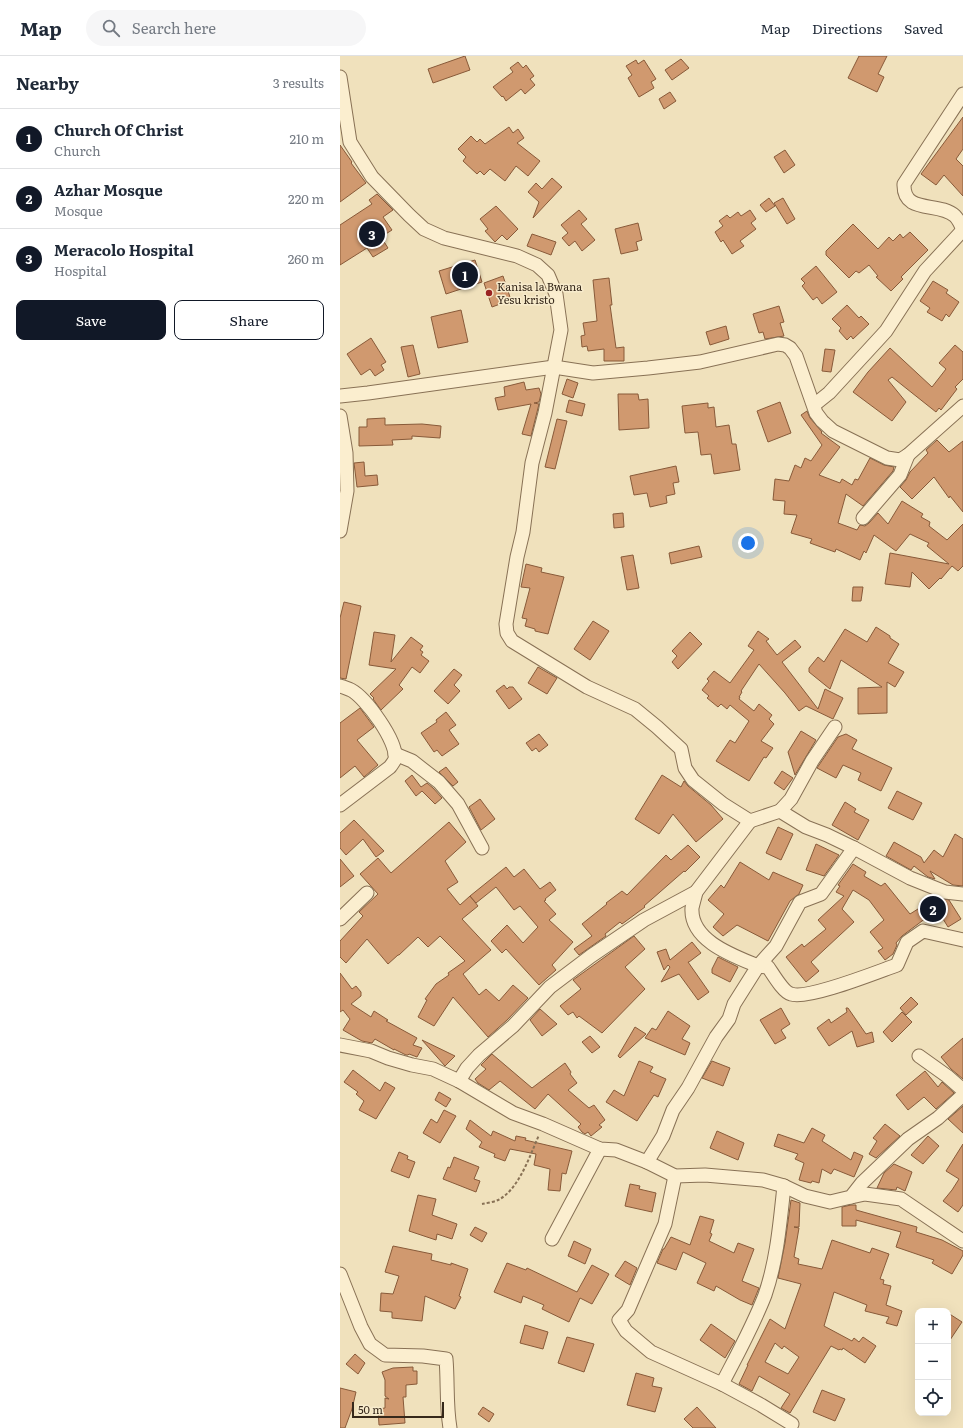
<!DOCTYPE html>
<html lang="en">
<head>
<meta charset="utf-8">
<style>
  :root { --surface:#fff; --page:#f6f6f7; --text:#1f2937; --muted:#747a83; --line:#e0e1e3; --accent:#111827 }
  body { margin:0; font-family:Literata,serif; background:var(--page); color:var(--text) }
  .controls { position:absolute; right:12px; bottom:12px; display:grid; overflow:hidden; border-radius:8px; box-shadow:0 4px 16px #0002 }
  .controls button { width:36px; height:36px; display:grid; place-items:center; padding:0; border:0; border-bottom:1px solid var(--line); background:var(--surface); color:var(--text); font:20px sans-serif }
  .scale { position:absolute; left:12px; bottom:10px; width:92px; box-sizing:border-box; padding-left:4px; border:2px solid #36281a; border-top:0; font-size:11px; line-height:14px; white-space:nowrap; color:#36281a; -webkit-text-stroke:3px #f7ebcc; paint-order:stroke }
  .you { position:absolute; left:408px; top:487px; width:14px; height:14px; margin:-10px; border:3px solid #fff; border-radius:50%; background:#1a73e8; box-shadow:0 0 0 6px #1a73e833 }
  .badge { display:grid; place-items:center; width:26px; height:26px; border-radius:50%; background:var(--accent); color:#fff; font-size:13px; font-weight:700 }
  .pin { position:absolute; translate:-50% -50%; border:2px solid #fff; box-shadow:0 1px 4px #0006 }
  .list { margin:0; padding:0; list-style:none }
  h2 { display:flex; justify-content:space-between; align-items:center; height:52px; margin:0; padding:0 16px; font-size:17px }
  h2 small { font-size:13px; font-weight:400; color:var(--muted) }
  .list li { display:grid; grid-template-columns:26px 1fr auto; gap:12px; align-items:center; box-sizing:border-box; height:60px; padding:0 16px; border-top:1px solid var(--line) }
  .list b { display:block; font-size:15px; white-space:nowrap }
  .list p { margin:0; font-size:13px; white-space:nowrap; color:var(--muted) }
  .list em { font-size:13px; font-style:normal; color:var(--muted) }
  .actions { display:flex; gap:8px; padding:12px 16px }
  .actions a { flex:1; padding:9px 0; border:1px solid var(--accent); border-radius:8px; text-align:center; font-size:14px; color:var(--accent) }
  .actions .main { background:var(--accent); color:#fff }
  .icon { flex:none; width:22px; height:22px; fill:none; stroke:currentColor; stroke-width:2; stroke-linecap:round; stroke-linejoin:round }
  .map { position:relative; flex:none; width:623px; height:1372px; overflow:hidden }
  header { display:flex; align-items:center; gap:24px; box-sizing:border-box; height:56px; padding:0 20px; background:var(--surface); border-bottom:1px solid var(--line) }
  header strong { font-size:19px }
  nav { display:flex; gap:22px; margin-inline-start:auto; font-size:14px }
  .search { width:280px; height:36px; background:var(--page); display:flex; align-items:center; gap:10px; box-sizing:border-box; padding:0 14px; border-radius:22px; color:var(--muted); font-size:15px }
  main { display:flex }
  aside { flex:1; background:var(--surface) }
  .map>svg:first-child { display:block }
  .building { fill:#d0996f; stroke:#885a39; fill-rule:evenodd }
  .lines { fill:none; stroke-linecap:round; stroke-linejoin:round }
  .street-casing { stroke:#887155; stroke-width:15 }
  .path { stroke:#887155; stroke-width:2; stroke-dasharray:3 2; stroke-linecap:butt }
  .street { stroke:#fbeecf; stroke-width:13 }
  .poi-dot { fill:#9a2322; stroke:#f7ebcc; stroke-width:1.5 }
  .labels { text-anchor:middle; stroke-width:3; stroke-linejoin:round; paint-order:stroke }
  .poi-label { font-size:11px; fill:#36281a; stroke:#f7ebcc; text-anchor:start }
</style>
</head>
<body>
<header>
<strong>Map</strong>
<div class="search"><svg class="icon" aria-label="search" viewBox="0 0 24 24"><circle cx="10" cy="10" r="6"/><path d="M15 15l6 6"/></svg>Search here</div>
<nav><a>Map</a><a>Directions</a><a>Saved</a></nav>
</header>
<main>
<aside>
<h2>Nearby<small>3 results</small></h2>
<ul class="list">
<li><span class="badge">1</span><div><b>Church Of Christ</b><p>Church</p></div><em>210 m</em></li>
<li><span class="badge">2</span><div><b>Azhar Mosque</b><p>Mosque</p></div><em>220 m</em></li>
<li><span class="badge">3</span><div><b>Meracolo Hospital</b><p>Hospital</p></div><em>260 m</em></li>
</ul>
<div class="actions"><a class="main">Save</a><a>Share</a></div>
</aside>
<div class="map">
<svg width="623" height="1372" viewBox="0 0 623 1372">
  <rect width="100%" height="100%" fill="#f0e1bc"/>
  <g class="building">
    <polygon points="125,0 130,14 93,27 88,13"/>
    <polygon points="519,0 547,0 538,18 544,21 537,36 508,22"/>
    <polygon points="341,3 349,12 332,24 325,14"/>
    <polygon points="296,4 298,8 304,4 316,23 311,26 314,32 299,41 288,22 292,19 286,10"/>
    <polygon points="178,6 183,12 186,9 194,20 190,23 195,29 185,38 181,33 166,45 163,40 162,41 153,31 173,16 170,12"/>
    <polygon points="330,36 336,45 324,53 319,43"/>
    <polygon points="623,61 623,93 616,103 623,110 623,140 604,119 596,129 581,118"/>
    <polygon points="169,71 173,77 178,73 184,82 177,87 200,105 188,120 176,110 165,125 150,113 144,119 140,115 137,118 123,105 126,101 118,93 131,80 137,86 140,83 145,88"/>
    <polygon points="0,89 12,106 11,107 26,127 0,146"/>
    <polygon points="445,94 455,109 444,117 434,101"/>
    <polygon points="212,122 222,131 193,162 199,146 188,136 196,127 202,133"/>
    <polygon points="37,138 53,154 43,161 52,174 41,181 48,192 33,201 27,192 0,209 0,169 32,148 29,144"/>
    <polygon points="429,142 435,150 426,156 420,149"/>
    <polygon points="443,142 455,163 447,168 434,147"/>
    <polygon points="156,150 178,173 167,184 162,179 155,186 145,175 148,173 140,163"/>
    <polygon points="239,154 247,163 241,168 255,184 242,195 235,185 229,190 222,182 228,177 221,169"/>
    <polygon points="410,154 416,163 411,167 416,173 400,185 404,190 392,198 383,184 381,186 375,176 383,170 379,165 387,159 390,162 398,156 401,160"/>
    <polygon points="298,167 302,184 296,186 298,194 281,198 275,173"/>
    <polygon points="513,168 538,193 549,181 553,185 560,178 563,182 570,176 588,194 561,221 563,223 551,235 536,221 538,220 529,209 519,217 516,215 509,222 486,199 486,195"/>
    <polygon points="192,178 216,186 211,199 187,190"/>
    <polygon points="135,204 142,226 106,238 99,215"/>
    <polygon points="476,210 497,236 482,248 477,241 473,244 462,230 465,227 461,223"/>
    <polygon points="163,220 171,244 152,251 144,227"/>
    <polygon points="269,222 272,249 270,249 276,292 284,291 284,305 264,305 264,293 248,295 247,290 242,291 241,280 245,279 243,267 257,265 253,224"/>
    <polygon points="593,225 608,234 606,237 619,246 609,261 606,258 602,265 587,256 590,252 580,245"/>
    <polygon points="507,249 519,262 521,260 529,268 513,283 511,280 507,284 499,275 501,272 492,263"/>
    <polygon points="439,250 444,266 440,267 444,280 425,283 423,276 419,277 413,258"/>
    <polygon points="121,254 128,286 98,292 91,261"/>
    <polygon points="386,270 389,283 370,289 366,276"/>
    <polygon points="31,282 46,306 41,309 44,314 35,320 30,313 21,319 7,298"/>
    <polygon points="73,289 80,318 68,321 61,291"/>
    <polygon points="615,289 623,296 623,323 615,331 617,333 601,354 599,352 596,356 552,321 548,324 566,346 552,365 513,336 528,316 550,292 592,331 606,313 599,307"/>
    <polygon points="485,293 495,294 491,316 482,315"/>
    <polygon points="227,323 238,327 233,342 222,338"/>
    <polygon points="184,326 186,334 199,332 201,338 199,346 194,347 199,348 191,380 182,378 191,348 158,354 155,342 165,340 164,331"/>
    <polygon points="278,338 298,338 299,344 308,343 309,372 279,374"/>
    <polygon points="229,344 245,348 242,360 226,356"/>
    <polygon points="440,346 451,377 428,386 417,355"/>
    <polygon points="368,347 368,352 374,351 376,371 389,369 392,388 396,388 400,414 374,418 371,398 361,399 358,376 345,377 342,350"/>
    <polygon points="467,355 470,362 482,376 481,377 500,391 479,419 500,427 502,423 512,429 515,423 518,424 530,402 544,409 554,411 553,415 523,450 506,438 498,467 517,474 520,469 525,470 529,467 538,457 548,468 562,445 583,458 581,461 590,466 589,470 607,484 623,468 623,510 618,515 612,510 601,523 600,522 589,533 572,516 570,531 545,528 550,497 609,508 587,490 589,487 570,478 556,495 534,479 526,497 524,495 520,504 496,493 495,496 470,487 472,483 451,477 457,459 444,458 445,445 433,444 435,423 449,425 455,409 461,412 465,402 471,405 482,389 461,359"/>
    <polygon points="45,362 45,369 82,368 101,370 100,382 72,380 72,383 52,384 53,389 19,390 19,371 27,371 27,363"/>
    <polygon points="217,363 227,365 215,413 205,411"/>
    <polygon points="597,384 609,396 623,385 623,456 610,440 609,442 594,421 572,443 560,431 566,424 570,416 588,397 586,394"/>
    <polygon points="24,406 25,420 37,419 38,429 17,431 14,407"/>
    <polygon points="336,410 339,426 333,427 335,438 326,440 327,447 310,451 307,437 294,439 290,420"/>
    <polygon points="283,457 284,471 274,472 273,458"/>
    <polygon points="359,490 362,501 331,508 329,497"/>
    <polygon points="293,499 299,532 287,534 281,501"/>
    <polygon points="186,508 202,512 201,516 224,521 208,578 195,575 195,573 185,570 187,563 182,562 190,532 181,531"/>
    <polygon points="513,531 523,531 521,545 512,545"/>
    <polygon points="4,546 21,550 6,623 0,622 0,562"/>
    <polygon points="253,565 269,575 250,604 234,593"/>
    <polygon points="536,571 550,580 550,582 559,588 548,607 564,616 555,631 547,626 547,657 518,658 518,632 542,631 501,604 490,633 469,616 469,612 478,601 484,606 505,573 527,586"/>
    <polygon points="418,575 429,583 426,585 437,599 455,584 461,591 442,606 478,653 485,633 503,642 493,663 466,650 459,655 445,637 419,608 401,635 402,636 399,641 400,641 399,643 414,655 419,648 432,659 429,663 434,668 421,685 433,692 426,702 424,701 409,725 376,705 390,684 395,687 409,665 390,649 387,653 381,648 378,651 367,642 369,640 362,634 369,625 367,623 374,615 390,627 414,594 408,590"/>
    <polygon points="34,576 55,579 51,606 71,581 83,590 80,594 83,596 81,599 89,605 80,617 72,611 59,629 63,633 41,654 33,643 34,642 30,638 56,613 29,609"/>
    <polygon points="350,576 362,588 338,613 332,606 337,600 332,595"/>
    <polygon points="198,611 217,622 207,638 188,627"/>
    <polygon points="114,613 122,619 114,629 120,635 108,648 94,635"/>
    <polygon points="164,629 167,633 169,631 173,631 182,643 169,653 156,635"/>
    <polygon points="20,652 34,671 17,684 38,709 24,721 15,710 0,722 0,667"/>
    <polygon points="106,656 116,669 109,674 119,688 102,700 97,694 94,696 81,677 97,666 96,664"/>
    <polygon points="461,675 476,684 455,719 448,696"/>
    <polygon points="199,678 208,689 199,696 196,692 192,695 186,687"/>
    <polygon points="506,678 517,684 512,693 552,712 541,735 518,724 521,717 503,709 496,722 477,712 498,681"/>
    <polygon points="106,711 118,726 113,730 99,716"/>
    <polygon points="442,715 453,722 444,734 434,727"/>
    <polygon points="72,719 81,731 87,727 93,732 102,742 95,748 82,735 76,740 65,725"/>
    <polygon points="322,719 341,731 344,725 348,730 371,749 383,763 356,786 333,758 319,778 295,763"/>
    <polygon points="557,735 582,747 573,764 548,752"/>
    <polygon points="140,743 155,763 141,774 129,751"/>
    <polygon points="505,746 516,753 514,756 529,764 518,784 492,769"/>
    <polygon points="14,764 44,795 36,801 23,783 6,799 0,792 0,777"/>
    <polygon points="109,766 126,786 105,805 118,826 107,833 120,849 130,840 138,850 122,863 151,894 123,918 139,939 146,933 159,945 173,929 188,942 167,964 148,981 113,941 94,970 78,961 87,944 85,943 96,928 109,919 108,917 125,905 100,880 88,891 78,881 59,899 58,899 48,908 27,883 6,907 0,901 0,885 23,860 19,856 38,838 20,818 38,802 51,817"/>
    <polygon points="438,771 453,778 441,804 426,797"/>
    <polygon points="615,778 623,783 623,830 613,829 590,815 595,823 588,821 574,810 571,814 546,800 554,786 581,801 584,807 594,794 603,801"/>
    <polygon points="476,788 499,799 484,820 466,814"/>
    <polygon points="348,789 360,801 345,816 344,815 304,850 305,851 282,868 280,866 265,878 266,880 239,899 234,893 252,880 242,868 267,848 266,847 282,835 287,839 326,799 331,804"/>
    <polygon points="0,803 14,820 0,831"/>
    <polygon points="400,806 429,824 433,816 463,829 459,838 450,845 428,885 397,869 383,880 373,871 384,858 368,844 381,829 384,832"/>
    <polygon points="513,808 526,816 524,820 541,830 545,827 570,858 597,841 609,844 621,863 608,871 600,858 592,863 590,859 562,880 556,887 557,889 553,898 545,904 538,895 543,892 530,876 544,864 529,844 513,834 502,853 514,866 471,906 479,915 466,926 446,901 462,888 464,891 486,873 478,864 504,840 496,836 500,830 498,829"/>
    <polygon points="166,811 174,821 184,813 200,833 210,826 216,834 205,843 206,844 204,845 216,858 209,864 233,886 212,909 216,914 199,929 166,893 162,897 151,885 167,869 183,887 198,871 180,850 174,854 156,831 136,847 130,840"/>
    <polygon points="294,880 305,893 285,911 305,933 262,977 239,960 237,962 233,956 228,959 220,950 241,933 233,924"/>
    <polygon points="352,886 361,897 349,906 348,906 369,936 358,944 339,918 321,926 330,911 328,909 324,914 317,896 326,893 330,904"/>
    <polygon points="378,901 398,911 390,926 372,917 372,913"/>
    <polygon points="0,917 12,933 16,930 21,936 21,940 11,948 31,961 34,955 48,964 46,965 77,982 73,989 82,992 77,1001 69,998 68,999 66,999 54,993 54,994 35,983 32,987 22,985 3,974 10,963 3,954 0,956"/>
    <polygon points="571,941 578,948 566,959 560,952"/>
    <polygon points="441,952 450,968 441,974 446,982 435,988 420,964"/>
    <polygon points="506,952 508,952 526,978 532,976 534,986 517,991 512,975 489,990 477,972 489,963 491,967 507,956"/>
    <polygon points="200,953 217,968 202,980 190,964"/>
    <polygon points="328,955 350,970 342,983 350,987 345,999 305,982 312,972 316,974"/>
    <polygon points="562,956 572,966 552,986 543,976"/>
    <polygon points="295,971 306,978 280,1002 278,1000"/>
    <polygon points="250,980 260,991 252,997 242,986"/>
    <polygon points="623,982 623,1023 611,1013 601,1001"/>
    <polygon points="82,984 115,1000 105,1010"/>
    <polygon points="152,998 192,1032 225,1007 231,1016 230,1018 237,1027 228,1034 249,1052 254,1049 265,1064 259,1069 262,1071 251,1080 248,1076 245,1078 242,1076 238,1071 241,1068 208,1038 195,1053 160,1025 149,1034 138,1027 135,1023 146,1013 141,1009"/>
    <polygon points="299,1005 313,1011 310,1016 326,1023 318,1041 314,1039 297,1065 266,1046 274,1034 284,1040"/>
    <polygon points="372,1005 390,1012 383,1030 362,1022"/>
    <polygon points="13,1014 40,1035 45,1026 55,1032 36,1063 19,1054 24,1045 16,1038 18,1036 4,1026"/>
    <polygon points="585,1015 598,1031 602,1026 614,1037 596,1053 584,1041 568,1054 556,1039"/>
    <polygon points="99,1036 111,1043 106,1051 95,1044"/>
    <polygon points="623,1050 623,1077 608,1063"/>
    <polygon points="104,1054 116,1060 100,1087 83,1077 91,1063 97,1067"/>
    <polygon points="130,1064 151,1080 153,1075 175,1085 176,1080 186,1082 185,1084 232,1095 226,1118 222,1117 220,1135 208,1134 210,1113 194,1109 196,1098 170,1093 165,1105 154,1101 155,1098 139,1091 142,1086 126,1073"/>
    <polygon points="545,1068 560,1080 536,1102 529,1098 537,1085 533,1082"/>
    <polygon points="472,1072 485,1079 482,1085 511,1104 514,1096 523,1100 514,1121 494,1113 491,1118 482,1113 479,1127 472,1125 471,1127 459,1124 464,1107 455,1103 458,1098 434,1090 438,1078 464,1087"/>
    <polygon points="377,1075 404,1087 398,1104 370,1092"/>
    <polygon points="588,1080 599,1090 583,1108 571,1099"/>
    <polygon points="623,1088 623,1149 618,1156 603,1145 612,1134 619,1123 606,1115"/>
    <polygon points="59,1096 68,1100 67,1103 75,1106 69,1122 51,1115"/>
    <polygon points="114,1101 139,1111 134,1123 140,1125 136,1136 103,1123 108,1111 110,1112"/>
    <polygon points="554,1108 572,1116 565,1135 557,1131 556,1134 537,1132 544,1117"/>
    <polygon points="290,1128 300,1130 299,1133 316,1137 312,1156 285,1150"/>
    <polygon points="78,1139 96,1143 92,1159 117,1168 112,1183 97,1178 96,1184 69,1175"/>
    <path d="M 451,1144 L 460,1147 L 459,1171 L 454,1171 L 459,1172 L 454,1201 L 459,1203 L 458,1208 L 482,1213 L 492,1184 L 530,1197 L 532,1192 L 549,1198 L 540,1223 L 544,1224 L 543,1228 L 551,1230 L 546,1249 L 562,1255 L 557,1270 L 546,1267 L 549,1261 L 525,1255 L 527,1249 L 494,1236 L 484,1270 L 512,1285 L 514,1282 L 519,1286 L 523,1281 L 536,1290 L 525,1307 L 503,1292 L 502,1294 L 500,1293 L 499,1294 L 491,1290 L 450,1357 L 441,1352 L 450,1338 L 419,1320 L 412,1335 L 399,1328 L 408,1309 L 407,1309 L 430,1263 L 445,1273 L 461,1228 L 438,1222 L 445,1187 ZM 435,1287 L 442,1293 L 444,1290 L 459,1301 L 448,1318 L 425,1306 Z"/>
    <polygon points="511,1149 516,1149 516,1154 577,1171 576,1176 602,1184 623,1195 623,1199 612,1218 592,1207 594,1204 556,1191 561,1176 516,1164 516,1170 502,1170 502,1151"/>
    <polygon points="360,1160 374,1164 370,1177 372,1178 369,1185 394,1197 398,1187 414,1193 402,1225 419,1232 412,1249 400,1244 376,1230 374,1235 357,1227 366,1207 343,1196 336,1214 317,1207 323,1193 324,1193 331,1181 350,1189"/>
    <polygon points="135,1171 147,1177 142,1186 130,1179"/>
    <polygon points="234,1185 251,1193 245,1208 228,1200"/>
    <polygon points="53,1190 92,1198 91,1204 111,1209 111,1207 128,1213 119,1240 121,1241 115,1253 85,1240 82,1265 52,1262 52,1256 40,1255 41,1237 53,1238 59,1220 45,1216"/>
    <polygon points="285,1205 297,1212 290,1229 275,1220"/>
    <polygon points="167,1207 186,1214 187,1212 237,1236 252,1209 269,1218 252,1248 240,1242 229,1266 202,1253 204,1249 183,1240 181,1247 154,1236"/>
    <polygon points="608,1257 622,1266 608,1287"/>
    <polygon points="371,1268 395,1285 385,1302 360,1284"/>
    <polygon points="185,1269 208,1276 203,1293 180,1287"/>
    <polygon points="227,1281 254,1288 244,1316 218,1307"/>
    <polygon points="15,1298 25,1307 18,1318 6,1308"/>
    <polygon points="73,1311 73,1315 77,1315 77,1328 66,1329 66,1341 63,1341 65,1367 39,1369 38,1353 45,1352 45,1342 49,1343 45,1340 45,1324 42,1316 53,1312"/>
    <polygon points="296,1317 314,1322 312,1330 322,1332 315,1356 287,1349"/>
    <polygon points="0,1332 16,1336 12,1353 5,1372 0,1372"/>
    <polygon points="482,1334 505,1343 495,1365 473,1356"/>
    <polygon points="143,1351 154,1358 149,1366 138,1358"/>
    <polygon points="357,1351 376,1372 353,1372 344,1363"/>
  </g>
  <g class="lines">
    <g class="street-casing">
      <g id="street">
        <polyline points="0,21 10,86 32,121 69,159 84,173 104,182 177,200 197,209 208,219 216,238 221,274 205,357 192,407 183,476 177,501 166,568 167,577 172,585 247,631 295,653 317,671 341,693 345,712 353,724 383,748 410,765 440,755 466,771 487,779 514,792 570,822 605,836 623,838"/>
        <path d="M 623,38 L 564,128 C 563,159 599,145 615,160 C 619,164 621,169 623,174"/>
        <polyline points="0,340 28,337 214,311 253,317 308,312 360,306 438,288 445,289 450,292 456,300 476,357 482,365 493,375 547,402 560,404 568,399 623,350"/>
        <polyline points="474,349 489,337 546,275 585,215 623,174"/>
        <polyline points="0,360 6,397 7,435 0,475"/>
        <polyline points="523,462 560,419 568,399"/>
        <path d="M 0,630 C 4,631 8,633 11,634 C 26,642 58,686 55,703 C 54,706 52,708 50,711 L 0,749"/>
        <polyline points="55,698 72,705 99,726 118,748 142,792"/>
        <polyline points="440,755 451,743 472,705 495,671"/>
        <polyline points="0,863 27,837"/>
        <path d="M 418,910 L 428,911 C 433,918 443,936 451,938 C 468,944 537,916 557,909 L 567,886 L 583,875 L 623,884"/>
        <polyline points="418,910 436,890 460,846 481,838 514,792"/>
        <polyline points="0,989 31,995 48,1002 72,1009 93,1013 119,1025 173,1057 203,1068 260,1093 276,1094 307,1106 335,1120 365,1119 423,1124 444,1130 465,1140 490,1146 511,1141 522,1127 568,1083 598,1062 623,1039"/>
        <polyline points="579,1000 607,1020 623,1034"/>
        <polyline points="119,1025 127,1012 139,999 173,970 210,931 251,900 304,864 356,836 410,765"/>
        <path d="M 307,1106 L 323,1080 L 333,1054 L 348,1032 L 376,981 L 389,963 L 394,948 L 418,910 C 394,900 350,885 352,852 C 353,847 355,841 356,836"/>
        <polyline points="335,1120 325,1168 288,1254 279,1264 286,1275 311,1296 382,1328 421,1349 452,1368"/>
        <polyline points="511,1141 525,1138 561,1143 623,1185"/>
        <polyline points="212,1183 260,1093"/>
        <path d="M 0,1218 L 21,1271 L 30,1288 L 45,1299 L 83,1300 L 106,1303 C 108,1326 106,1349 110,1372"/>
        <path d="M 382,1328 C 397,1299 413,1270 425,1239 C 437,1204 440,1167 444,1130"/>
      </g>
    </g>
    <path class="path" d="M 142,1148 C 147,1147 155,1146 160,1143 C 180,1131 190,1099 199,1079"/>
    <use href="#street" class="street"/>
  </g>
  <circle class="poi-dot" cx="149" cy="237" r="4"/>
  <g class="labels">
    <g class="poi-label">
      <text x="157" y="235">Kanisa la Bwana<tspan x="157" dy="13">Yesu kristo</tspan></text>
    </g>
  </g>
</svg>
<div class="controls">
<button>+</button>
<button>−</button>
<button><svg class="icon" aria-label="locate" viewBox="0 0 24 24"><circle cx="12" cy="12" r="6"/><path d="M12 2v4M12 18v4M2 12h4M18 12h4"/></svg></button>
</div>
<div class="scale">50 m</div>
<div class="you"></div>
<div class="pin badge" style="left:125px;top:219px">1</div>
<div class="pin badge" style="left:593px;top:853px">2</div>
<div class="pin badge" style="left:32px;top:178px">3</div>
</div>
</main>
</body>
</html>
